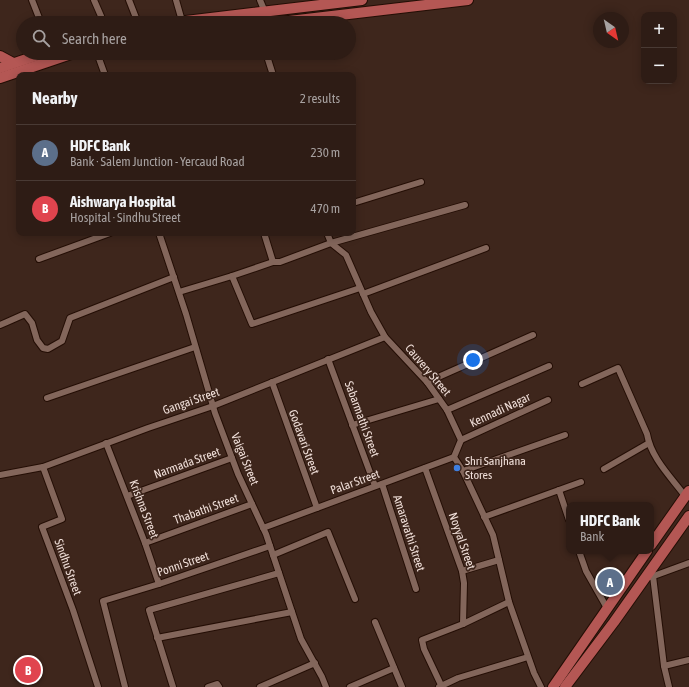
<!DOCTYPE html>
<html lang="en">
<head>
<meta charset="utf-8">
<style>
  :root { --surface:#2e1c15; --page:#3a2922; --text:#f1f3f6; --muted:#a7a1a0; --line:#493a34; --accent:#78bff8 }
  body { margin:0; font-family:"Asap Condensed",sans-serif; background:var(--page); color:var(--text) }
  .controls { position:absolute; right:12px; top:12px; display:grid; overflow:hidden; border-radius:8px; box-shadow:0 2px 10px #0003 }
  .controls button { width:36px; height:36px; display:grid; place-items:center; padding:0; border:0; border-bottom:1px solid var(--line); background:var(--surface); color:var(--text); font:20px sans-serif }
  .compass { position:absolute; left:593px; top:12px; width:36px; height:36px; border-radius:50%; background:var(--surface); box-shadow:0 2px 10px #0003; rotate:146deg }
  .you { position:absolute; left:473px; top:360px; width:14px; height:14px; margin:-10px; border:3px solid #fff; border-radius:50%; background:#1a73e8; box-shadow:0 0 0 6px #1a73e833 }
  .badge { display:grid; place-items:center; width:26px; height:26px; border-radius:50%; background:var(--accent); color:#fff; font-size:13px; font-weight:700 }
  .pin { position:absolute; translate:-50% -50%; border:2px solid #fff; box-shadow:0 1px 4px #0006 }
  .popup { position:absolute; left:566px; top:502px; width:88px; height:52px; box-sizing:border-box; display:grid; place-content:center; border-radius:8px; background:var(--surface); filter:drop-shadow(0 1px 3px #0005); font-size:13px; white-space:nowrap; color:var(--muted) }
  .popup b { font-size:15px; color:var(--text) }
  .popup::after { content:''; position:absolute; left:50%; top:100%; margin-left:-8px; border:8px solid transparent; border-top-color:var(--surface) }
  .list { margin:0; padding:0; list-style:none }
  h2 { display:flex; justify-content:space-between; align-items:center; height:52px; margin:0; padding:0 16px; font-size:17px }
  h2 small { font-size:13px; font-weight:400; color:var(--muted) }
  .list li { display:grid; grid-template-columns:26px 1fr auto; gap:12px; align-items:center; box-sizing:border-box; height:56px; padding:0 16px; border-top:1px solid var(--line) }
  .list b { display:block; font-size:15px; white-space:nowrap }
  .list p { margin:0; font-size:13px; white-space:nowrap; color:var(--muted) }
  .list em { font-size:13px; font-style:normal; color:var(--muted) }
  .icon { flex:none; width:22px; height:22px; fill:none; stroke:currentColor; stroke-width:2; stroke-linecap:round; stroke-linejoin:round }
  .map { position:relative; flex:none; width:689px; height:687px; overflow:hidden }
  .search { position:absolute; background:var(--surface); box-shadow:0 2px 10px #0003; left:16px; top:16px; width:340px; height:44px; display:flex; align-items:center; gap:10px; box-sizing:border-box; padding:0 14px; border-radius:22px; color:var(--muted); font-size:15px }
  .panel { position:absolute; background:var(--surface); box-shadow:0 2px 10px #0003; left:16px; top:72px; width:340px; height:164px; border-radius:8px }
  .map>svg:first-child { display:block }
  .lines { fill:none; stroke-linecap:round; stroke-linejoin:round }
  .street-casing { stroke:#240e05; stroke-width:8 }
  .primary-casing { stroke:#240e05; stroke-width:12 }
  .street { stroke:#83665b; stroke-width:6 }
  .primary { stroke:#b45754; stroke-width:10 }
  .shop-dot { fill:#3f7fe0; stroke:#3e261c; stroke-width:1.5 }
  .labels { text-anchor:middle; stroke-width:3.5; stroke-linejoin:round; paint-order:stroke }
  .street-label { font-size:12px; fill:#f0dfd9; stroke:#3e261c }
  .poi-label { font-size:12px; fill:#f0dfd9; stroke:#3e261c; text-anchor:start }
</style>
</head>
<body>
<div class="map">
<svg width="689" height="687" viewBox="0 0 689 687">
  <rect width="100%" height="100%" fill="#3e261c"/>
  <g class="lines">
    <g class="street-casing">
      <g id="street">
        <polyline points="32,0 41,23"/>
        <polyline points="94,0 104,23"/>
        <polyline points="129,0 138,23"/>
        <polyline points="176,0 182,21"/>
        <polyline points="260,0 265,12"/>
        <polyline points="250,14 253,23"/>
        <polyline points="97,53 105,75"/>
        <polyline points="266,53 273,75"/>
        <polyline points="353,203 421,182"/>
        <polyline points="159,233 186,314 215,413 238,474 266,534 301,639 322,677 326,687"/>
        <polyline points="264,233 273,262"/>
        <polyline points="327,233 331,243 346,255 371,312 385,337 427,382 447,410 461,440 454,457 463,471 493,535 509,602 534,673 541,687"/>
        <polyline points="39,259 110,233"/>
        <polyline points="232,276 252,324 360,288"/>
        <polyline points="179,292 232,276 273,262 280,262 331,243 465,205"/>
        <polyline points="363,294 486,248"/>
        <polyline points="0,325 7,322 25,314 32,323 37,340 43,348 48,349 62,341 70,318 174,277"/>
        <polyline points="328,359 375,486"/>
        <polyline points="272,382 317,508"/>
        <polyline points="427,382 533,335"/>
        <path d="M 582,384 L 618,368 L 647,434 C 651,458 671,477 685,496"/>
        <polyline points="47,398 195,347"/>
        <polyline points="447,410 549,366"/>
        <polyline points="352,425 439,399"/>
        <polyline points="461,440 548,400"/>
        <polyline points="106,443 145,543 159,584"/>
        <polyline points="43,467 62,519 42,527 73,610 98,687"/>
        <polyline points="425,468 462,571 464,583 463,624"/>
        <polyline points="604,469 649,443"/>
        <polyline points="463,471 565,435"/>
        <polyline points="0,475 43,467 148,428 213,406 385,337"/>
        <polyline points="382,484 416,589"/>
        <polyline points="559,490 581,482"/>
        <polyline points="127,496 232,458"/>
        <polyline points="484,517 559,490 569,520"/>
        <polyline points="263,528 454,457"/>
        <polyline points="145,543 252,504"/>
        <polyline points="579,551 586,571 607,608"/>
        <polyline points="273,555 328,532 355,599"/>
        <polyline points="462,571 499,560"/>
        <polyline points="653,576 664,666 689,660"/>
        <polyline points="651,577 689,563"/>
        <polyline points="375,622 402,687"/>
        <polyline points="157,638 292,612"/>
        <polyline points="664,666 669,687"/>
        <polyline points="125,687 103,601 159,584 270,546"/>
        <polyline points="173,687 149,610 279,573"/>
        <polyline points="208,687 217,684 219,687"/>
        <polyline points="260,687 315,663"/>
        <polyline points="350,687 394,668"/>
        <polyline points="439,687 458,678 528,657"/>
        <polyline points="442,687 424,649 422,640 463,624 509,602"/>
      </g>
    </g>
    <g class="primary-casing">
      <g id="primary">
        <polyline points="169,23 362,0"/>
        <polyline points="272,23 468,0"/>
        <polyline points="0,56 13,63"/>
        <polyline points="0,68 44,53"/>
        <polyline points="0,78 74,53"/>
        <polyline points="651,545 689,491"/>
        <polyline points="553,687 647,551"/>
        <polyline points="565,687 614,622 689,516"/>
      </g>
    </g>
    <use href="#street" class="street"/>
    <use href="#primary" class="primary"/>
  </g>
  <circle class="shop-dot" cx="457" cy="468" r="4"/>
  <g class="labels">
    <g class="street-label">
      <text transform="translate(428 370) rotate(50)" y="4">Cauvery Street</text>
      <text transform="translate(191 401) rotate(-19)" y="4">Gangai Street</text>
      <text transform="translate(500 410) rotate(-25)" y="4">Kennadi Nagar</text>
      <text transform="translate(362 419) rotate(70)" y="4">Sabarmathi Street</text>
      <text transform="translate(304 442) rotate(70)" y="4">Godavari Street</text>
      <text transform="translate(245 459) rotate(68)" y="4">Vaigai Street</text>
      <text transform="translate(187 463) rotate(-20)" y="4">Narmada Street</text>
      <text transform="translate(355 482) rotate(-20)" y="4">Palar Street</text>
      <text transform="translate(144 509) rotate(69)" y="4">Krishna Street</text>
      <text transform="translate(206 509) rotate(-20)" y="4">Thabathi Street</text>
      <text transform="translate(409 533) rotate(72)" y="4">Amaravathi Street</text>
      <text transform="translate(462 541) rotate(71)" y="4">Noyyal Street</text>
      <text transform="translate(183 564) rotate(-19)" y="4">Ponni Street</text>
      <text transform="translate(68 567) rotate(70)" y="4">Sindhu Street</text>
    </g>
    <g class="poi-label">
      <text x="465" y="465">Shri Sanjhana<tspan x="465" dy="14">Stores</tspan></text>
    </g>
  </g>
</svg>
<div class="controls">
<button>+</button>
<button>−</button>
</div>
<svg class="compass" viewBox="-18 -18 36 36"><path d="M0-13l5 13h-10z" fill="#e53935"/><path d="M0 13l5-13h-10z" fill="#a7a1a0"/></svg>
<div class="you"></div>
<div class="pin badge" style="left:610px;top:582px;background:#5c6f8a">A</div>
<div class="popup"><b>HDFC Bank</b>Bank</div>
<div class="pin badge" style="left:28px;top:670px;background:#e0444e">B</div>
<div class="search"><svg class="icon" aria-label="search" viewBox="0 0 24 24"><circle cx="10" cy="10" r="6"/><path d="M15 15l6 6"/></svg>Search here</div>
<section class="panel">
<h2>Nearby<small>2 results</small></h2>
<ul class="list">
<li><span class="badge" style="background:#5c6f8a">A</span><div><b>HDFC Bank</b><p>Bank · Salem Junction - Yercaud Road</p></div><em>230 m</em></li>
<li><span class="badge" style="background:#e0444e">B</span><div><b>Aishwarya Hospital</b><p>Hospital · Sindhu Street</p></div><em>470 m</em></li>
</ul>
</section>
</div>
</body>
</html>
